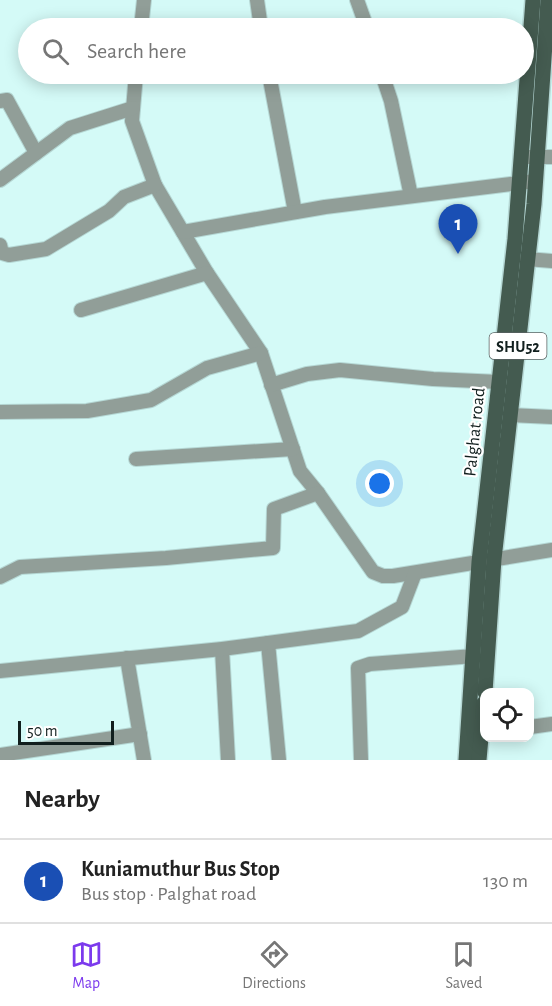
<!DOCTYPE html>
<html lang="en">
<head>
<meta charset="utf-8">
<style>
  :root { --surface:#fff; --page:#f6f6f6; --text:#222; --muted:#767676; --line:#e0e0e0; --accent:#7c3aed }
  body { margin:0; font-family:"Alegreya Sans",sans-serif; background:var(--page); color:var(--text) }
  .controls { position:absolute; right:18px; bottom:18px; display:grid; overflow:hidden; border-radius:12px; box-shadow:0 3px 15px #0003 }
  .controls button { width:54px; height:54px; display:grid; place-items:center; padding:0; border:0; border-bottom:2px solid var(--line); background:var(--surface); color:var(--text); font:30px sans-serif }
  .scale { position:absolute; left:18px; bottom:15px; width:96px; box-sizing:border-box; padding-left:6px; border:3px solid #111f1e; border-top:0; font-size:16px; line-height:21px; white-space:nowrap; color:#111f1e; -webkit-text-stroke:4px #fff; paint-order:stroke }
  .you { position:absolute; left:380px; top:484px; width:21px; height:21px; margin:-15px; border:4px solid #fff; border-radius:50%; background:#1a73e8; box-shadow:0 0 0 9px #1a73e833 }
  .badge { display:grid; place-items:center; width:39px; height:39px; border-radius:50%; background:var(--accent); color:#fff; font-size:20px; font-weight:700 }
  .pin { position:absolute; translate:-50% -50px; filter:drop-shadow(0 2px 3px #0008) }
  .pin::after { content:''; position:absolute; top:32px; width:21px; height:18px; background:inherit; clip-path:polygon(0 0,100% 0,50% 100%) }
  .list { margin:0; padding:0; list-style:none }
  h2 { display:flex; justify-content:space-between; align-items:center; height:78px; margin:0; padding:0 24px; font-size:26px }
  h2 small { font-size:20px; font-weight:400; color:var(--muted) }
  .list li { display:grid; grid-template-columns:39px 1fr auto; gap:18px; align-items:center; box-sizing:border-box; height:84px; padding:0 24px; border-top:2px solid var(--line) }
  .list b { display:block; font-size:22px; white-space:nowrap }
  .list p { margin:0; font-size:20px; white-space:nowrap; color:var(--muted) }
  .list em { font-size:20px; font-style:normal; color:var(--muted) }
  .icon { flex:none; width:33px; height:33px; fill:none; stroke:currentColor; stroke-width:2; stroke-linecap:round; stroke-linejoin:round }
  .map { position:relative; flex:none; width:552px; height:760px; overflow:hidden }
  .search { position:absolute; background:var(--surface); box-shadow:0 3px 15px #0003; left:18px; right:18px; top:18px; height:66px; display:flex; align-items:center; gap:15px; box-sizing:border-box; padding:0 21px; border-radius:33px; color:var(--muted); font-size:22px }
  .sheet { height:162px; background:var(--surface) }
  nav { display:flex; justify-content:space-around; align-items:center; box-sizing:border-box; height:84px; border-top:2px solid var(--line); background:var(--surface); font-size:16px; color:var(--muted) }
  nav a { display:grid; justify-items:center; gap:3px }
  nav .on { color:var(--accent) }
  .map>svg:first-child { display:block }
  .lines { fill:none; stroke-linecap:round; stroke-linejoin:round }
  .street-casing { stroke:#b5d7d4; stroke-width:16 }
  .primary-casing { stroke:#b5d7d4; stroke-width:18 }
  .street { stroke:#919e98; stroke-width:14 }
  .primary { stroke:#445b50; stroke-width:15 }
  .labels { text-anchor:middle; stroke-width:4.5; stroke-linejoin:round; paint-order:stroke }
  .shield { fill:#fff; stroke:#586262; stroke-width:1.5 }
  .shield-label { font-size:16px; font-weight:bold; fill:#111f1e }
  .street-label { font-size:18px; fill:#111f1e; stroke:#fff }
</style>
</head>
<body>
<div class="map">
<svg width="552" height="760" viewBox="0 0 552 760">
  <rect width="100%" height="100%" fill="#d4faf7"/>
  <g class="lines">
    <g class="street-casing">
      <g id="street">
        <polyline points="257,0 261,28"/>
        <polyline points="357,0 367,28"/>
        <polyline points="141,28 144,0"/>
        <polyline points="136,74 132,121 155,185 207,273 261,353 300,471 318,493 373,572 383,576 393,576 552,550"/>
        <polyline points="269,74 295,212"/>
        <polyline points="382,74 391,101 411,196"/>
        <polyline points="0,101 7,100 36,153"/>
        <polyline points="527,157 552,157"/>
        <polyline points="0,180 70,128 133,108"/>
        <polyline points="183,232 325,207 535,181"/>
        <polyline points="0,245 2,253 9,255 46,249 109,211 124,197 155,185"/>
        <polyline points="527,259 552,261"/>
        <polyline points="81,310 207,273"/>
        <polyline points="271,385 307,374 340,370 433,379 499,382"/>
        <polyline points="0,412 87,411 151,400 207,368 261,353"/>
        <polyline points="510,415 552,417"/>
        <polyline points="136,459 293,449"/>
        <polyline points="0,577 20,567 166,558 273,548 274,509 318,493"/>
        <polyline points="268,643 279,760"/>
        <polyline points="222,649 228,760"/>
        <polyline points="127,658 144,760"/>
        <polyline points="0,671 222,649 358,631 402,607 415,573"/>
        <polyline points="530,727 552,724"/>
        <polyline points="0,755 140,734"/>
        <polyline points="361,760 358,668 370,664 474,656"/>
      </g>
    </g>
    <g class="primary-casing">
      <g id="primary">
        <polyline points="485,692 494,559 534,204 548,0"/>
        <polyline points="466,760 479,562 515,239 533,0"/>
        <polyline points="479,760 484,703"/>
      </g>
    </g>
    <use href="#street" class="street"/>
    <use href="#primary" class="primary"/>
  </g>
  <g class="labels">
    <rect class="shield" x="489.5" y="333" width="57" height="26" rx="4.5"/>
    <g class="shield-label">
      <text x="518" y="352">SHU52</text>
    </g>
    <g class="street-label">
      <text transform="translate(474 432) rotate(-84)" y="6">Palghat road</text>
    </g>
  </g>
</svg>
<div class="controls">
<button><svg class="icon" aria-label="locate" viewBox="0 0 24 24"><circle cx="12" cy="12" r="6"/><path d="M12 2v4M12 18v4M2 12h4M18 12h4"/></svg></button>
</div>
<div class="scale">50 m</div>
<div class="you"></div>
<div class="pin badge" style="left:458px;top:254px;background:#1a4fb4">1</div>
<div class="search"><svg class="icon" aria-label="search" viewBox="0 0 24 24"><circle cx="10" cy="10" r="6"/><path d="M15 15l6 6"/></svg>Search here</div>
</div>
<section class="sheet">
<h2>Nearby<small></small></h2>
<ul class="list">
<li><span class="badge" style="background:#1a4fb4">1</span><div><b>Kuniamuthur Bus Stop</b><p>Bus stop · Palghat road</p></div><em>130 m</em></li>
</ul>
</section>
<nav>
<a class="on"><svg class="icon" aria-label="map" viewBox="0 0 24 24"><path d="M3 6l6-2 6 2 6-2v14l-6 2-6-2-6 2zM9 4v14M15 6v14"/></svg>Map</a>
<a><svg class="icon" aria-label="directions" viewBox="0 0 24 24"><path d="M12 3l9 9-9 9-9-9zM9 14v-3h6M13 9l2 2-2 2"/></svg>Directions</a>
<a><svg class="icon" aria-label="saved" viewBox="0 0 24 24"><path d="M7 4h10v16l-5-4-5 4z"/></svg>Saved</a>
</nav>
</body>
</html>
